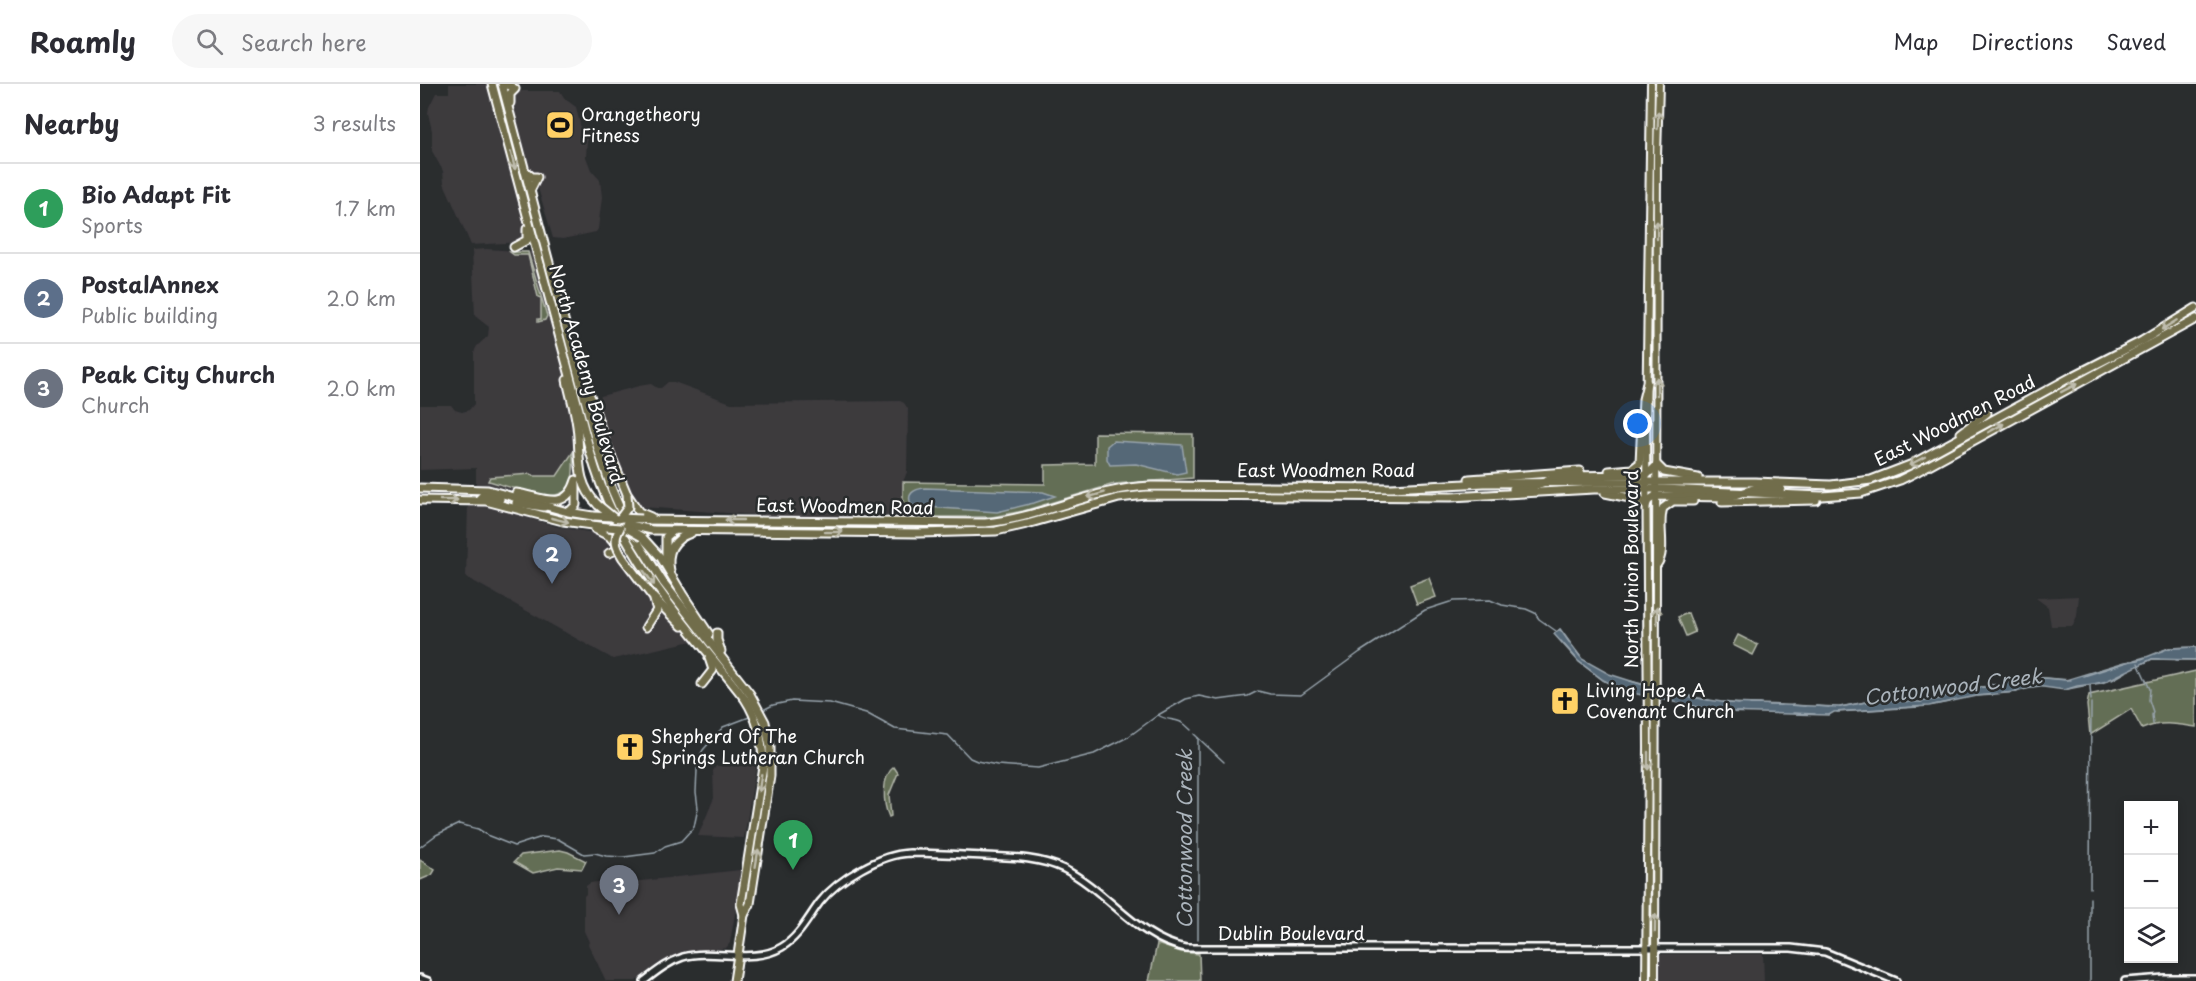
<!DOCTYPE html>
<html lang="en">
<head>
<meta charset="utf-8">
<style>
  :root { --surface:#fff; --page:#f7f7f7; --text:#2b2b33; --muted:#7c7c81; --line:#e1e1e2; --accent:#0b8043 }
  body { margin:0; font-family:"Playpen Sans",sans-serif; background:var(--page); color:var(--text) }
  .controls { position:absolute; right:18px; bottom:18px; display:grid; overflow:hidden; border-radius:0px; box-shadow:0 3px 9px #0003 }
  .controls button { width:54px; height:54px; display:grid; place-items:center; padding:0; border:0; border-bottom:2px solid var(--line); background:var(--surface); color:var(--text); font:30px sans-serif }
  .you { position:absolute; left:1218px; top:340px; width:21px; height:21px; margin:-15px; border:4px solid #fff; border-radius:50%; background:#1a73e8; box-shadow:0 0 0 9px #1a73e833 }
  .badge { display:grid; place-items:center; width:39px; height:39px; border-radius:50%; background:var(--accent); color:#fff; font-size:20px; font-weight:700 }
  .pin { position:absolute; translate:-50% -50px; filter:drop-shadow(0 2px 3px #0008) }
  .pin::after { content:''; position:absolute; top:32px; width:21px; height:18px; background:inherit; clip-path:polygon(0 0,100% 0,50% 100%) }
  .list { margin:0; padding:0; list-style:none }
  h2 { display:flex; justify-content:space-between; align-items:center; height:78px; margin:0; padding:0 24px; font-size:26px }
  h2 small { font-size:20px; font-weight:400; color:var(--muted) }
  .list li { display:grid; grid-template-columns:39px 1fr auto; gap:18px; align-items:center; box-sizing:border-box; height:90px; padding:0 24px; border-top:2px solid var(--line) }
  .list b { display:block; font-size:22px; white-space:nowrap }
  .list p { margin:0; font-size:20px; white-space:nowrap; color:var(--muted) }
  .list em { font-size:20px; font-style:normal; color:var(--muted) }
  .icon { flex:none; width:33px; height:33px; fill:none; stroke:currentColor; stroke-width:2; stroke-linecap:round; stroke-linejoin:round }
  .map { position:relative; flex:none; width:1776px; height:897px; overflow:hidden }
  header { display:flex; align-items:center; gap:36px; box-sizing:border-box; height:84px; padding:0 30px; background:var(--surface); border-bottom:2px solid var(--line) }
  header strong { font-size:28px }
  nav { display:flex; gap:33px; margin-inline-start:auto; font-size:21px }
  .search { width:420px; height:54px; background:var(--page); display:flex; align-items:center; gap:15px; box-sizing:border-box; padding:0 21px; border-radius:33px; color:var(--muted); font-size:22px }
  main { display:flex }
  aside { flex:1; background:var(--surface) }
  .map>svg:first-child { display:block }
  .built { fill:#3d3a3e }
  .green { fill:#646e55; stroke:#b2b6aa; stroke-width:1.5 }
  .water { fill:#546777; stroke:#98a4ad; stroke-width:1.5 }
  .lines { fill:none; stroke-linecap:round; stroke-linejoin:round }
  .stream { stroke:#98a4ad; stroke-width:1.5 }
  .secondary-casing { stroke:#fff; stroke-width:10 }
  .primary-casing { stroke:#fff; stroke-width:10 }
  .highway-casing { stroke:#fff; stroke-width:11 }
  .secondary { stroke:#2a2d2e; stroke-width:5 }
  .primary { stroke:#716d4b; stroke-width:6 }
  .highway { stroke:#716d4b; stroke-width:7 }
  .highway-bridge-casing { stroke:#fff; stroke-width:11; stroke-linecap:butt }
  .highway-bridge { stroke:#716d4b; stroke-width:7 }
  .oneway { stroke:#bfbdae }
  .labels { text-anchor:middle; stroke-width:5; stroke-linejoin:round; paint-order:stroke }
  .poi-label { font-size:18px; fill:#fff; stroke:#2a2d2e; text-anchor:start }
  .street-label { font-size:18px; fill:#fff; stroke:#2a2d2e }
  .water-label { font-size:20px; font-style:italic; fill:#aab3bb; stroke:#2a2d2e }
</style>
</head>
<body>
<header>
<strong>Roamly</strong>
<div class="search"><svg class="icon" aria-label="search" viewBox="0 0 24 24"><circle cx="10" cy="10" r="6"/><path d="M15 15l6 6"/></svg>Search here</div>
<nav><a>Map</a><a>Directions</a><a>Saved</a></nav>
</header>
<main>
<aside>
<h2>Nearby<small>3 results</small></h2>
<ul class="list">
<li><span class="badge" style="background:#2e9e5b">1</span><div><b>Bio Adapt Fit</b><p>Sports</p></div><em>1.7 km</em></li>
<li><span class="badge" style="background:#5c6f8a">2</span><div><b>PostalAnnex</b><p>Public building</p></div><em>2.0 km</em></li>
<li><span class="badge" style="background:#6b7280">3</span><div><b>Peak City Church</b><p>Church</p></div><em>2.0 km</em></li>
</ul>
</aside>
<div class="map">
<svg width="1776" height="897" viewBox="0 0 1776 897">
  <rect width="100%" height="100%" fill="#2a2d2e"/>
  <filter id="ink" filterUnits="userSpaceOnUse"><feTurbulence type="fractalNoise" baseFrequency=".0167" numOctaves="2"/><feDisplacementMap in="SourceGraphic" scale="12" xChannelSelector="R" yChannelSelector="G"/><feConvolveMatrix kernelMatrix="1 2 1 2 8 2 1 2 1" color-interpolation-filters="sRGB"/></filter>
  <g filter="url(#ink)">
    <g class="built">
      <polygon points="29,0 67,0 107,149 101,158 51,161 24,99 23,87 12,67 12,47 8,29 9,23 16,9 29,9"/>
      <polygon points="96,7 140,7 145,15 156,23 162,49 167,56 166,73 171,86 180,96 182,113 178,145 176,148 143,155 133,154 118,104 108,85 90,10"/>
      <polygon points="66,165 112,168 135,249 156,344 154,393 152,404 142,413 129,415 84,404 56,400 56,384 0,386 0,321 31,321 35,326 42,328 49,326 54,320 54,268 57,262 68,252 69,243 55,232 52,166"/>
      <polygon points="248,298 254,298 311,319 480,317 484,319 488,325 487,388 483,398 483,429 472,432 351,432 222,423 215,414 195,376 177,319 178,316 181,312 219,302 231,300 237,304 241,304"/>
      <polygon points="48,421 68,421 138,443 182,450 189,456 202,477 272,557 193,575 46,493"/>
      <polygon points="1659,512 1657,532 1653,542 1631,542 1628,523 1616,514"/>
      <polygon points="296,682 336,682 324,754 278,752 294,714 293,687"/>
      <polygon points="320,786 321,794 310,859 306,864 263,869 239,879 216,897 186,897 168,860 169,858 164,847 164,812 166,810 166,802 170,799 195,796 221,797"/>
      <polygon points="1240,870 1343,870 1344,897 1240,897"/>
    </g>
    <g class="green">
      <polygon points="90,168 108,168 127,232 125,236 118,238 118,235 121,235 121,214 118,213 108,171 94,171"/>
      <polygon points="675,349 773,350 773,394 694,400 603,427 572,433 517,433 483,429 483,398 625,400 625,381 675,380"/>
      <path d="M 153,368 C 153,378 155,395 148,404 C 134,423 86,400 68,397 L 70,393 L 111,390 L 113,392 L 137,392 Z"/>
      <polygon points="1009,494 1016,513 997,520 990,501"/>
      <polygon points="1268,529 1275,548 1266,552 1258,533"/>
      <polygon points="1318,551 1338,561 1333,571 1313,561"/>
      <path d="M 1776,587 L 1776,643 C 1756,640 1741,637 1722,645 L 1711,625 L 1670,651 L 1667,621 L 1669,611 Z"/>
      <path d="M 474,683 L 478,689 L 469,711 L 471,732 L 469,733 C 463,720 461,692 474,683 Z"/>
      <polygon points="140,766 148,768 166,777 162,785 138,783 113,789 94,778 101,771"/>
      <polygon points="0,776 15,786 12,791 0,796"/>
      <polygon points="737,860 761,868 779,870 780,897 729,897"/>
    </g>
    <g class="water">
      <polygon points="693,357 762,361 766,388 757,390 716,380 690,381 687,375 687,362"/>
      <path d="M 505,404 L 623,408 L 635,412 L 614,419 L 577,428 L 492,422 C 485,410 494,405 505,404 Z"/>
      <polygon points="1140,545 1162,575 1189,590 1252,610 1308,619 1420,623 1461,615 1498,618 1520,615 1547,602 1564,603 1568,600 1580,602 1603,592 1646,596 1705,578 1719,576 1749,564 1776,563 1776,576 1732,575 1682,599 1657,602 1645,606 1616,602 1596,608 1556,612 1509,622 1414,628 1409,631 1301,628 1208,608 1183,596 1158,577 1134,550"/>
    </g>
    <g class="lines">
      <g class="stream">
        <polyline points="1137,548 1140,545 1149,558"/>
        <polyline points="1141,557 1156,574"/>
        <polyline points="1152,562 1160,572"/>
        <polyline points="1741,567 1749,564 1776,563"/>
        <polyline points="1715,576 1725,573"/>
        <polyline points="1756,576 1776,576"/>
        <polyline points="1159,578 1183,596 1194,602"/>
        <polyline points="1718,579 1730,605 1729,616 1733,628 1732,631 1733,640"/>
        <polyline points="1724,579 1732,575 1739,575"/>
        <polyline points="1664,592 1711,577"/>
        <polyline points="1611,593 1651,596"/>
        <polyline points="1692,596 1706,588"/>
        <polyline points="1210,597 1222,600"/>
        <polyline points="1591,597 1606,592"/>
        <polyline points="1571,601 1584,600"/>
        <polyline points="1670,602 1671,616"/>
        <polyline points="1604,605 1620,603"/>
        <polyline points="1648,605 1688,597"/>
        <polyline points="1244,607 1289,616"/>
        <polyline points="1584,609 1597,608"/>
        <polyline points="1526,612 1547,602 1564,603"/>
        <polyline points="1557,612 1573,611"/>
        <polyline points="1303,618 1319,620"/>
        <polyline points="1500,618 1510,616"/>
        <polyline points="1330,620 1340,620"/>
        <polyline points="1268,621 1301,628 1323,628"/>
        <polyline points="1348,621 1361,621"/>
        <polyline points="1372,621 1385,622"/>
        <polyline points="1513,621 1529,618"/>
        <polyline points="1396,622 1409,623"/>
        <polyline points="1420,623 1461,615 1492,618"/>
        <polyline points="341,627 353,621 372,617 410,619 446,629 475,645 528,651 550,674 557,677 577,681 618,684 674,670 708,653 738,631 766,615 779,612 798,616 828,612 838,607 850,610 881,611 940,568 1005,526 1033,517 1070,516 1082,521 1106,525 1115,529 1119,535 1136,547"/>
        <polyline points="1417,628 1499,623"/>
        <polyline points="1373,629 1395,630"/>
        <path d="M 738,631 C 750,639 757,631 771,646"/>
        <polyline points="774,650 804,678"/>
        <polyline points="778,654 778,855"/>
        <polyline points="0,763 16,751 39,740 58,745 69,752 94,762 122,753 138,755 164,770 175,769 186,772 204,773 235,769 245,762 261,757 274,743 278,724 276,708 277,686 279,673 283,666 303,643 332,632"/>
        <polyline points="1670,804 1671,619"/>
        <polyline points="1670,897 1670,814"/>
      </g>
      <g class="secondary-casing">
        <g id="secondary">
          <polyline points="0,894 8,897"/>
          <path d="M 224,897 C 236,888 248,878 263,873 C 295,864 332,881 362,863 C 379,853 388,834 400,818 C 418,795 461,770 490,769 C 515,769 539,771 564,772 C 591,773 619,773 644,785 C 688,807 717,855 766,864 L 1371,864 L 1405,868 L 1476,897"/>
          <polyline points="1705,897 1744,894 1776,894"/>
        </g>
      </g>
      <g class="primary-casing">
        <g id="primary">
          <polyline points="1226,897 1228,663 1226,343 1231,0"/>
          <polyline points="1235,897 1237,72 1239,0"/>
        </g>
      </g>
      <g class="highway-casing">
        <g id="highway">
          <path d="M 72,0 L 170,367 C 198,470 261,533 325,615 C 338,635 343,657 343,682 L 321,820 L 324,831"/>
          <polyline points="82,0 178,365 192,406 204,434"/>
          <polyline points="87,0 95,5 90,10 90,19"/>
          <polyline points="105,87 112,93 117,93 111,105"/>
          <polyline points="94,163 107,156 107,145"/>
          <polyline points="162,287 185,357 207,410 219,428 231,433"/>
          <path d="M 147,296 C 150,311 155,326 157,342 C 161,371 154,398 178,421"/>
          <polyline points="1541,349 1567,329"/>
          <polyline points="1189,387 1212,385 1220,379 1223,315 1227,299"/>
          <polyline points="1049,395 1160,387"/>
          <polyline points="0,404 68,406 148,428 179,433"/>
          <polyline points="1093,405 1112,403 1139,392 1227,391 1237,381 1244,388 1278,394"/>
          <path d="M 96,409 C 120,412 146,430 156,396"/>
          <polyline points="1185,409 1220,416 1226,422 1228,417 1235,412 1309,413 1336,404 1361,404"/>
          <polyline points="0,416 66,417 143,437 187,443"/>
          <polyline points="58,416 63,411 80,415"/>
          <polyline points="1302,418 1396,416"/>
          <polyline points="96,419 124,423"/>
          <polyline points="150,427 156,421 156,400"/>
          <path d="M 218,436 L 565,439 C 622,434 673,404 731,402 L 971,404 L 1064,399 L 1237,398 L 1335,398 L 1411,401 L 1451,396 L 1490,381 L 1653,292 L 1722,257 L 1776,224"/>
          <polyline points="209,444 243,498 330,610 345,638 350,663 350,692 330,820 324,831 314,897"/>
          <polyline points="175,445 189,452 196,460"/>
          <polyline points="229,446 498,449 576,447 607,440 699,414 726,411 1031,413 1174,405 1243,405 1402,412 1441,409 1480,396 1498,387 1776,235"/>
          <polyline points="222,453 241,474 263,511 289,550"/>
          <polyline points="189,469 194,467"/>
          <polyline points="203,474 231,511 262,542"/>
          <polyline points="246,474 246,453 253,447"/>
          <path d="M 1237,480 C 1247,467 1237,440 1243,424 L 1253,417 L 1273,417"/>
          <path d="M 250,487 C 246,468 253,455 271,449"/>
          <polyline points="226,543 237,526 234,516"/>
          <polyline points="297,549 297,556 301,567"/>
          <polyline points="282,600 293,586 289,574"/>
        </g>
      </g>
      <use href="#secondary" class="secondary"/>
      <use href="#primary" class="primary"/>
      <use href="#highway" class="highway"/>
      <g class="highway-bridge-casing">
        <g id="highway-bridge">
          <polyline points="178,421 194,434"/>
          <polyline points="174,432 192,433"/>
          <polyline points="200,434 208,423 207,410"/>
          <polyline points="200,434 222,435"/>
          <polyline points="206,440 232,446"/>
          <path d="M 187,443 L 200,444 C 193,456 196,463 203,474"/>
          <polyline points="208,445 222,453"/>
        </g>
      </g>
      <use href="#highway-bridge" class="highway-bridge"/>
    </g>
    <defs><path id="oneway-shaft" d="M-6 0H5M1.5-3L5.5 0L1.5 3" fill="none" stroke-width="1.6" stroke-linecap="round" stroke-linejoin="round" transform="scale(1.5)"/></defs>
    <g class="oneway">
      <use href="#oneway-shaft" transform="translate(1238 36) rotate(-88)"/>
      <use href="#oneway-shaft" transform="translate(93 77) rotate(75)"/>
      <use href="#oneway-shaft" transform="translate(1237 146) rotate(-90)"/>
      <use href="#oneway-shaft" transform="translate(1749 241) rotate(148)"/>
      <use href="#oneway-shaft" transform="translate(1237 302) rotate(-90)"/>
      <use href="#oneway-shaft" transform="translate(1649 304) rotate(-27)"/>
      <use href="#oneway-shaft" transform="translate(1576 344) rotate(-29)"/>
      <use href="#oneway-shaft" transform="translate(1497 377) rotate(152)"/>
      <use href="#oneway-shaft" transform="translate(676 411) rotate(164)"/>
      <use href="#oneway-shaft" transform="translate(29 416)"/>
      <use href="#oneway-shaft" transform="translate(140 436) rotate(14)"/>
      <use href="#oneway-shaft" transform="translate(314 436) rotate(-180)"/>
      <use href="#oneway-shaft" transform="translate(414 448)"/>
      <use href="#oneway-shaft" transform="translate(229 494) rotate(54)"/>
      <use href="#oneway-shaft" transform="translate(1237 531) rotate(-90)"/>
      <use href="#oneway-shaft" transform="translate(1228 677) rotate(90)"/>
      <use href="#oneway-shaft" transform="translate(340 699) rotate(98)"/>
      <use href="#oneway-shaft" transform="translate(337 774) rotate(-81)"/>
      <use href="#oneway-shaft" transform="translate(1235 839) rotate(-89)"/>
    </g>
  </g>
  <defs>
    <g id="stadium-square" transform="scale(1.5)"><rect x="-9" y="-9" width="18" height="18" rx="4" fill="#ffd166" stroke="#2a2d2e"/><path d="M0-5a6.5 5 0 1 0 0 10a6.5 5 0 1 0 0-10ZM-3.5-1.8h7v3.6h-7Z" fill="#111"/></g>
    <g id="church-square" transform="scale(1.5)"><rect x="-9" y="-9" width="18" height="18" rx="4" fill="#ffd166" stroke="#2a2d2e"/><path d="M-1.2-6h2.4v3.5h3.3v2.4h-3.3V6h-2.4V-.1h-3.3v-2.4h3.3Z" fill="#111"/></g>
  </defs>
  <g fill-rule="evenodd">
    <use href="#stadium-square" x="140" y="41"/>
    <use href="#church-square" x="1145" y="617"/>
    <use href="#church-square" x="210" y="663"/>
  </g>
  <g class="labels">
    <g class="poi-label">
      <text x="161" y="37">Orangetheory<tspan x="161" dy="21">Fitness</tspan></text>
      <text x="1166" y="613">Living Hope A<tspan x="1166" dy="21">Covenant Church</tspan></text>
      <text x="231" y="659">Shepherd Of The<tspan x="231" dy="21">Springs Lutheran Church</tspan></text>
    </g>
    <g class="street-label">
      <text transform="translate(166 290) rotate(74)" y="6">North Academy Boulevard</text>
      <text transform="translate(1535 337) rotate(-27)" y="6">East Woodmen Road</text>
      <text x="906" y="393">East Woodmen Road</text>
      <text transform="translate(425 423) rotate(1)" y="6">East Woodmen Road</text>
      <text transform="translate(1212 485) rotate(-90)" y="6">North Union Boulevard</text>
      <text x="871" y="856">Dublin Boulevard</text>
    </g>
    <g class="water-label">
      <text transform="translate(1533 603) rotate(-7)" y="7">Cottonwood Creek</text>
      <text transform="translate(765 755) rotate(-90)" y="7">Cottonwood Creek</text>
    </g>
  </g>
</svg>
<div class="controls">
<button>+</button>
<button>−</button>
<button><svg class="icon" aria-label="layers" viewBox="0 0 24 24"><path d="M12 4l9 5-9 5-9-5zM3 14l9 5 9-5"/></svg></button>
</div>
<div class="you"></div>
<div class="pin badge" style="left:373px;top:786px;background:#2e9e5b">1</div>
<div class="pin badge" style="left:132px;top:500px;background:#5c6f8a">2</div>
<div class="pin badge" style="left:199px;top:831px;background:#6b7280">3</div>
</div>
</main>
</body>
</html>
